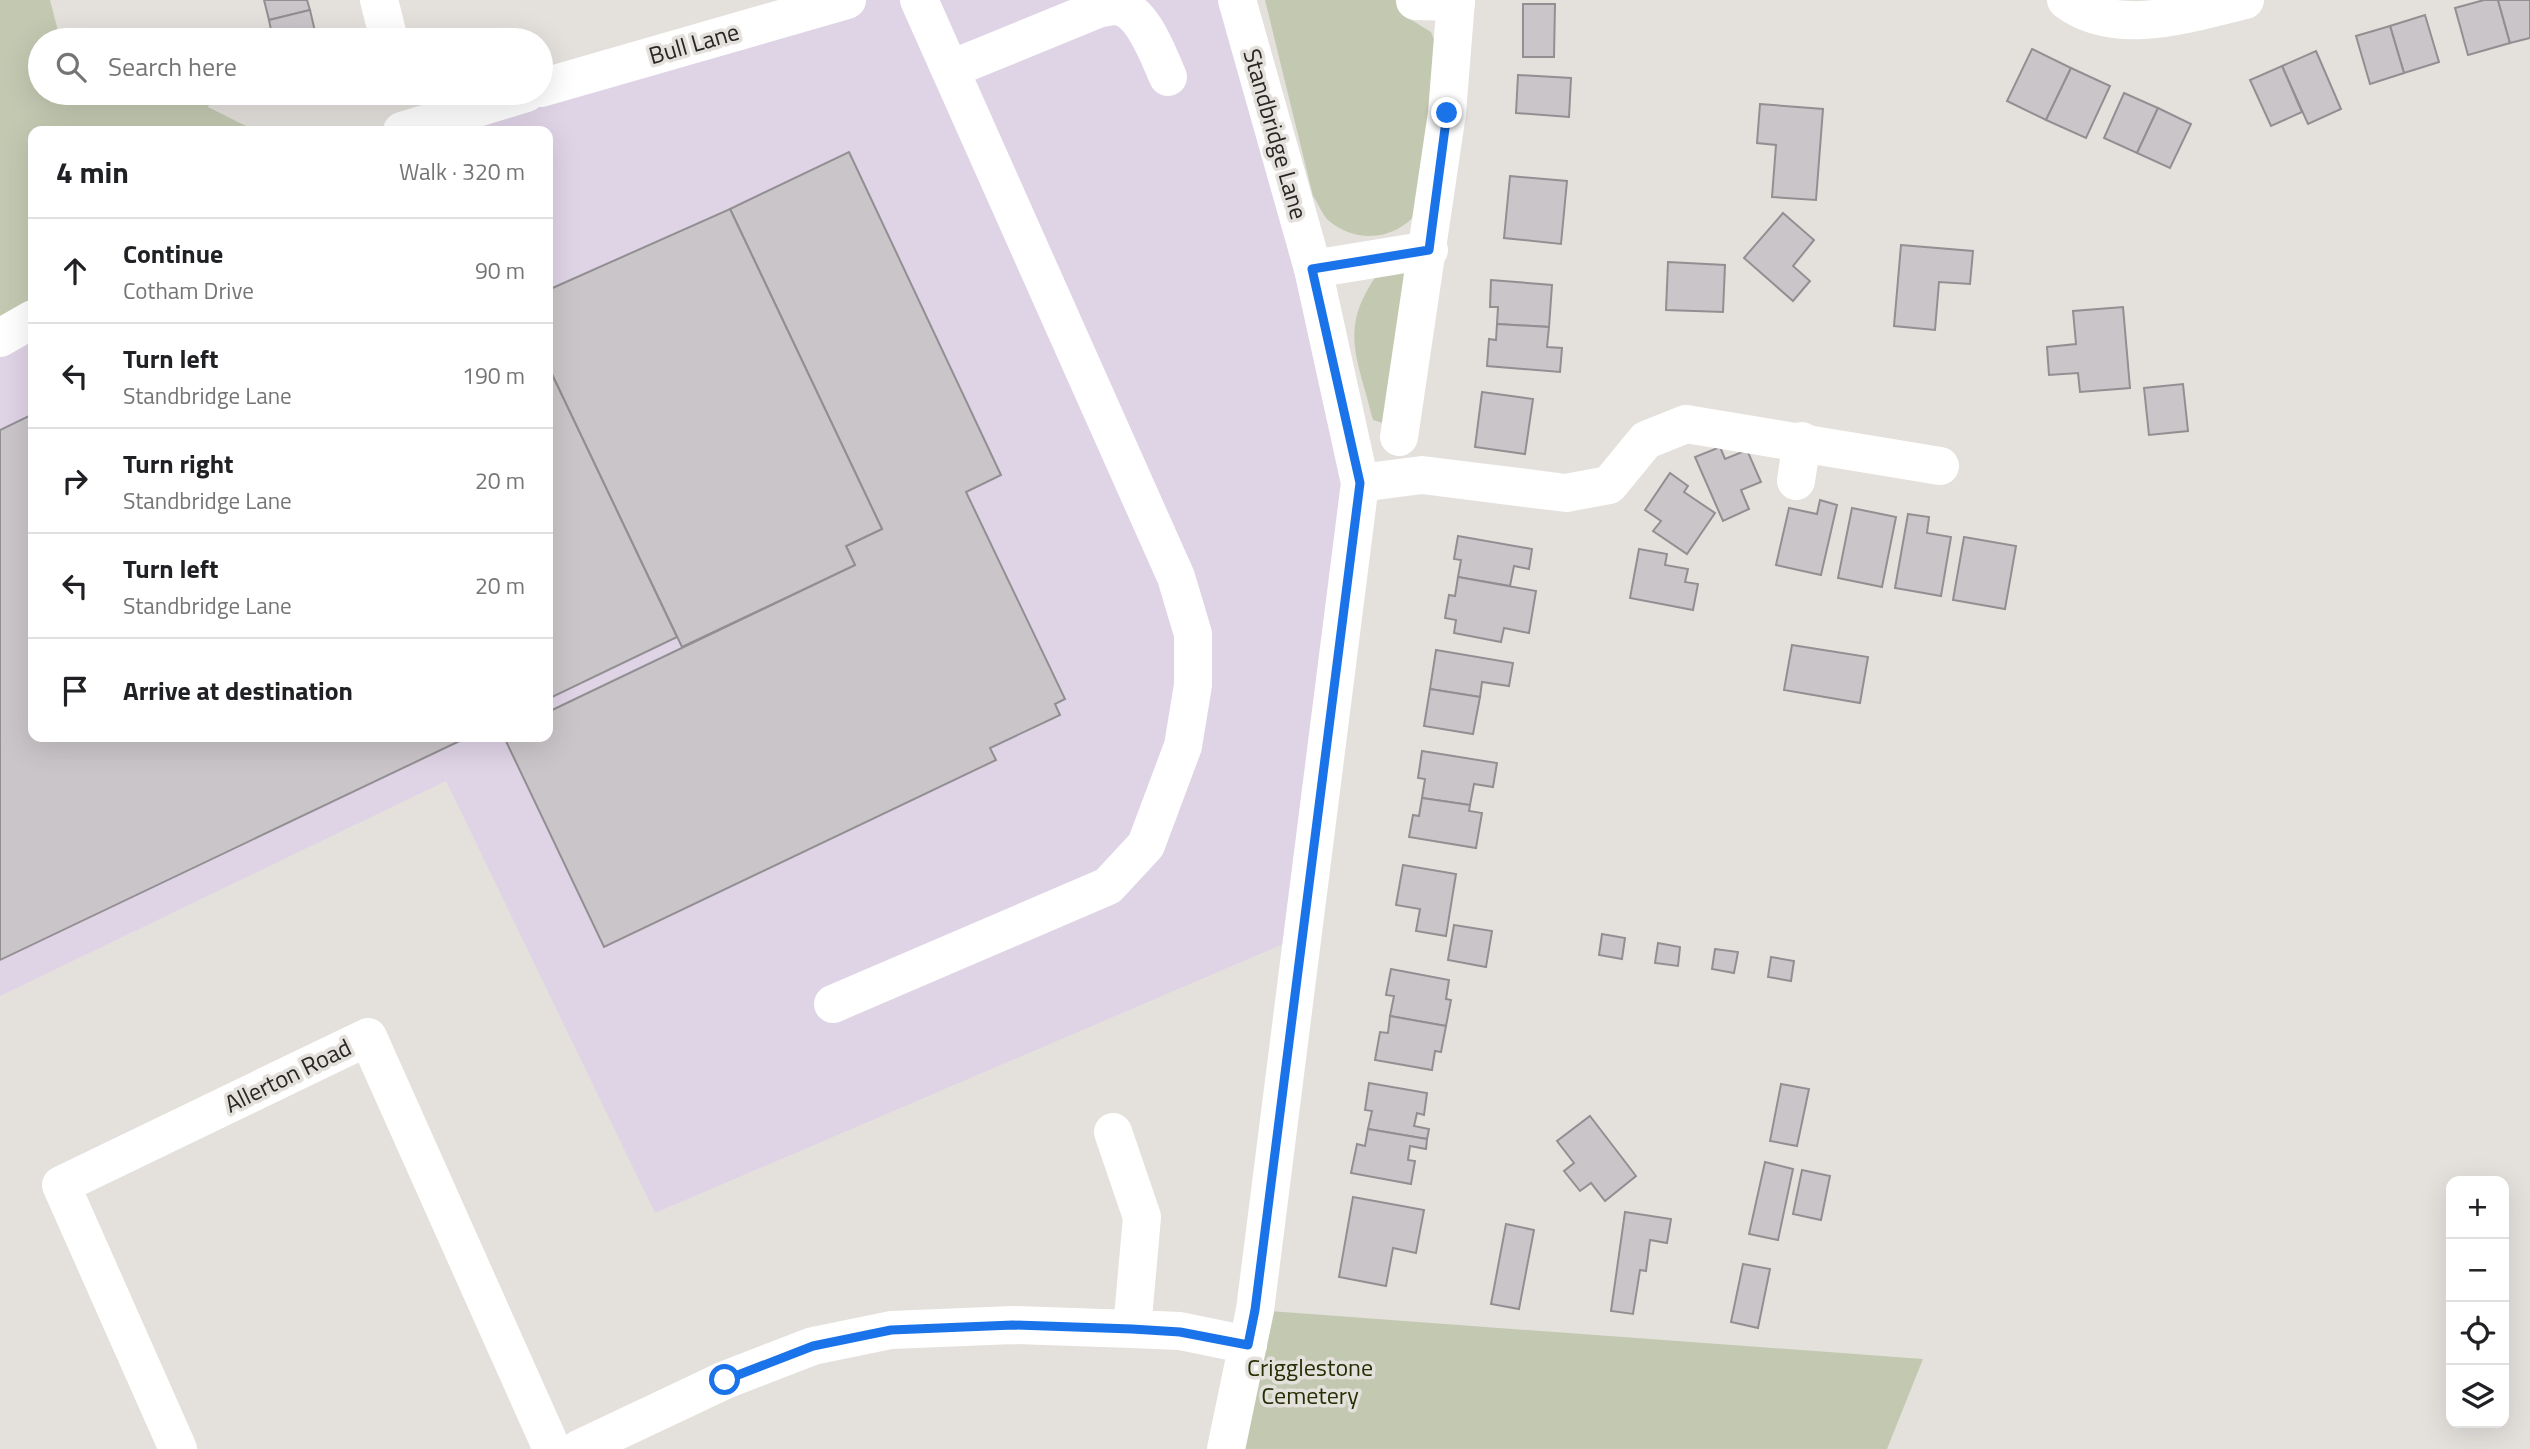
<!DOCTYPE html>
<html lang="en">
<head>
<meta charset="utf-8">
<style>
  :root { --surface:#fff; --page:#f2f2f2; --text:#202124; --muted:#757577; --line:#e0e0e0 }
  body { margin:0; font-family:"Titillium Web",sans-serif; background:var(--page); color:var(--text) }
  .controls { position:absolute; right:21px; bottom:21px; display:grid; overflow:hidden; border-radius:14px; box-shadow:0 7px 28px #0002 }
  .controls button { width:63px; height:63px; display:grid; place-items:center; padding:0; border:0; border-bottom:2px solid var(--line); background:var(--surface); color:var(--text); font:35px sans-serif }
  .stop { position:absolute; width:21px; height:21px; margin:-16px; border:5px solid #1a73e8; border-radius:50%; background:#fff }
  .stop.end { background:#1a73e8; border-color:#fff; box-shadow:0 2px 7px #0008 }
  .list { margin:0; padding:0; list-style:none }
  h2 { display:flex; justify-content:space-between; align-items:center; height:91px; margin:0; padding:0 28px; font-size:30px }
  h2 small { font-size:23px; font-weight:400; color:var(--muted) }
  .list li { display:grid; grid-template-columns:46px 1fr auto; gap:21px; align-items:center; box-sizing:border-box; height:105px; padding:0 28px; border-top:2px solid var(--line) }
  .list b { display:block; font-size:26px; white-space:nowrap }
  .list p { margin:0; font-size:23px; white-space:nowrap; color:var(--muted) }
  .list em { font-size:23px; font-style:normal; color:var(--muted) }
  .icon { flex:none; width:38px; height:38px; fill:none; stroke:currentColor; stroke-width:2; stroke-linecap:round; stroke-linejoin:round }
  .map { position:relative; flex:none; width:2530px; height:1449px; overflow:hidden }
  .search { position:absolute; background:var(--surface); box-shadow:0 7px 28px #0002; left:28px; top:28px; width:525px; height:77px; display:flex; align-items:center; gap:18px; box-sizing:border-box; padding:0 24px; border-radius:38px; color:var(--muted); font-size:26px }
  .panel { position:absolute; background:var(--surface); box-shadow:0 7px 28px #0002; left:28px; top:126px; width:525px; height:616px; border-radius:14px }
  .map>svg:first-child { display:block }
  .industrial { fill:#dfd3e6 }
  .green { fill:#c3c9b1 }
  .building { fill:#c9c5c9; stroke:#928f92; stroke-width:2 }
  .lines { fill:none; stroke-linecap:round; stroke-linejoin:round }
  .minor { stroke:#fff; stroke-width:38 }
  .route { stroke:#1a73e8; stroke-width:9 }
  .labels { text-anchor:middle; stroke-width:7; stroke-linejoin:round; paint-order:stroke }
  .street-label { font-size:24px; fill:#282726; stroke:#e4e1dd }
  .park-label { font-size:24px; fill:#262e03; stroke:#e4e1dd }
</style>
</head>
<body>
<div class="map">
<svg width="2530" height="1449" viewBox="0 0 2530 1449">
  <rect width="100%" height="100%" fill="#e4e1dd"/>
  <polygon class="industrial" points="847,0 1237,0 1360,483 1302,936 655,1213 446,781 0,996 0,338 33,319 33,737 548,737 548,131 402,131"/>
  <g class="green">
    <polygon points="0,0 50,0 58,31 76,40 40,40 40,93 199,93 210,103 208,107 256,131 33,131 33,319 0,338"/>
    <path d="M 1265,0 L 1406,0 L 1405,16 L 1431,32 L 1438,49 L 1420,208 C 1401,239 1357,246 1328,220 C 1322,214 1318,203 1313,196 Z"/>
    <path d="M 1404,267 L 1409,281 L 1383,423 L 1373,420 C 1358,357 1337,328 1380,271 Z"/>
    <polygon points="1255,1310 1923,1359 1887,1449 1226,1449"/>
  </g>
  <g class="building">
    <polygon points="264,0 307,0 310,10 269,20"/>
    <polygon points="2484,0 2498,0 2510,43 2468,55 2455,8"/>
    <polygon points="2498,0 2530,0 2530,38 2510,43"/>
    <polygon points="1523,4 1555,4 1554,57 1523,57"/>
    <polygon points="310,10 317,40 259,40 272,35 269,20"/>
    <polygon points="2425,15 2439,62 2404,73 2390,26"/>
    <polygon points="2390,26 2404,73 2370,84 2356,36"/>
    <polygon points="2032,49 2071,68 2046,120 2007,101"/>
    <polygon points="2316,51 2341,109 2308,124 2282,66"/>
    <polygon points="2282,66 2302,112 2271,126 2250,80"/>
    <polygon points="2071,68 2110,86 2086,138 2046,120"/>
    <polygon points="1518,75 1571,78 1569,117 1516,113"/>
    <polygon points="2124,93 2158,108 2137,153 2104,138"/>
    <polygon points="1760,104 1823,109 1816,200 1772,197 1776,145 1757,143"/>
    <polygon points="2158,108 2191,124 2170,168 2137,153"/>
    <polygon points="849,152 1001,475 966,492 1065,699 1055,704 1060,715 990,748 996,760 604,947 504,737 548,737 548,712 855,565 846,546 882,529 730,209"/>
    <polygon points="1510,176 1567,181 1561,244 1504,238"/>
    <polygon points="730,209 882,529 846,546 855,565 682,647 548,366 548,290"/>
    <polygon points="1783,213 1814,240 1793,266 1810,281 1793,301 1744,258"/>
    <polygon points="1901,245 1973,251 1970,284 1939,282 1935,330 1894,326"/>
    <polygon points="1668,262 1725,265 1723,312 1666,310"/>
    <polygon points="1491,280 1552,285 1549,327 1497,324 1498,307 1490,307"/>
    <polygon points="2123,307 2130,388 2080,392 2078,373 2049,375 2047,347 2076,344 2073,311"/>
    <polygon points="1497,324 1549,327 1547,347 1562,348 1560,372 1487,366 1489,339 1496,340"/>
    <polygon points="548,366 677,637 548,699"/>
    <polygon points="2183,384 2188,431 2149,435 2144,388"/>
    <polygon points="1482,392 1533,399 1525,454 1475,447"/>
    <polygon points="33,414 33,737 468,737 0,960 0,430"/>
    <polygon points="1720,447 1725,459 1747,450 1761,482 1741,490 1749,509 1723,521 1695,457"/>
    <polygon points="1670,473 1688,486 1684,492 1715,513 1687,554 1653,531 1661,521 1645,510"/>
    <polygon points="1820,500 1837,505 1821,575 1776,565 1789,508 1817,514"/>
    <polygon points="1852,508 1896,517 1882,587 1838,578"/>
    <polygon points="1908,514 1929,517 1927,533 1951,537 1941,596 1895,588"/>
    <polygon points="1458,536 1532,549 1529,569 1514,566 1510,586 1458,577 1461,560 1454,559"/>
    <polygon points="1964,537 2016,546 2005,609 1953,600"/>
    <polygon points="1639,549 1667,554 1665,565 1688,569 1685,582 1698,584 1693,610 1630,598"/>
    <polygon points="1458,577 1536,591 1529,633 1504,628 1501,642 1454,633 1456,620 1445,618 1449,595 1455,596"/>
    <polygon points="1792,645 1868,657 1860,703 1784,690"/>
    <polygon points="1436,650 1513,663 1509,686 1482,682 1480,697 1430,689"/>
    <polygon points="1430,689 1480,697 1473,734 1424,726"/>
    <polygon points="1422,751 1497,763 1493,787 1474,784 1470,805 1422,798 1425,779 1418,778"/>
    <polygon points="1422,798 1470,805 1469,811 1482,813 1476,848 1409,837 1413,815 1419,816"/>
    <polygon points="1403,865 1456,874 1446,936 1416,931 1420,909 1396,905"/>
    <polygon points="1454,925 1492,931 1486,967 1448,960"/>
    <polygon points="1602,934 1625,938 1622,959 1599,955"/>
    <polygon points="1658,943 1680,947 1678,966 1655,963"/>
    <polygon points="1715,949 1738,952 1734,973 1712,969"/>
    <polygon points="1771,957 1794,961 1791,981 1768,977"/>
    <polygon points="1391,969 1449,980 1446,999 1451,1000 1446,1026 1390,1016 1394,996 1386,995"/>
    <polygon points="1390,1016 1446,1026 1441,1052 1435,1051 1432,1070 1375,1060 1380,1032 1388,1033"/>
    <polygon points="1369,1083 1427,1093 1424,1115 1417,1113 1414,1126 1429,1129 1427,1139 1368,1129 1372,1111 1365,1110"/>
    <polygon points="1781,1084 1809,1089 1797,1146 1770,1141"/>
    <polygon points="1590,1116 1636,1176 1605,1201 1591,1183 1580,1191 1564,1171 1574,1163 1557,1141"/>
    <polygon points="1368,1129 1427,1139 1426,1149 1410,1146 1408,1160 1415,1161 1411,1184 1351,1173 1357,1144 1365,1146"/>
    <polygon points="1765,1162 1793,1169 1778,1240 1749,1234"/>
    <polygon points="1802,1170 1830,1176 1821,1220 1793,1214"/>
    <polygon points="1353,1197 1424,1210 1416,1253 1393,1248 1386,1286 1339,1277"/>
    <polygon points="1625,1212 1671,1219 1667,1243 1650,1240 1646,1271 1640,1270 1633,1314 1611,1311"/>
    <polygon points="1506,1224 1534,1230 1519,1309 1491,1304"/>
    <polygon points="1743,1264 1770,1269 1758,1328 1731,1322"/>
  </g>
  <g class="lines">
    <g class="minor">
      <polyline points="379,0 389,40"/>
      <path d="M 2066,0 C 2116,38 2190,13 2245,0"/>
      <polyline points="1415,1 1456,2"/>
      <path d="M 951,69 L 1098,9 C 1103,8 1110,6 1115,6 C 1142,7 1159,57 1168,77"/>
      <polyline points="541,88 847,0"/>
      <polyline points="402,131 526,93"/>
      <polyline points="1313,269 1429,250"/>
      <polyline points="0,338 33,319"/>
      <polyline points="1399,437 1447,113 1456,0"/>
      <polyline points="1796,481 1802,441"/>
      <polyline points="1360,483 1422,475 1566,493 1609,485 1646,440 1686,424 1940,466"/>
      <polyline points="833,1004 1108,886 1146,845 1183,746 1193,685 1193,634 1176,577 919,0"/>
      <polyline points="1113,1132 1142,1217 1132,1329"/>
      <polyline points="178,1449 61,1185 368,1037 552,1449"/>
      <polyline points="579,1449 725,1380 813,1346 891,1330 1013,1325 1132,1329 1180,1331 1248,1345"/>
      <polyline points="1226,1449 1255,1310 1360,483 1313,269 1237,0"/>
    </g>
  </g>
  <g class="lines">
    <polyline class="route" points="725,1380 813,1346 891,1330 1013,1325 1132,1329 1180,1332 1248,1345 1255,1310 1360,483 1312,269 1429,250 1447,113"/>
  </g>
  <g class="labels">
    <g class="street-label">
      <text transform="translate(694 44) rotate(-16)" y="8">Bull Lane</text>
      <text transform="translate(1275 134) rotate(74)" y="8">Standbridge Lane</text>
      <text transform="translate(288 1076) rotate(-26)" y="8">Allerton Road</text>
    </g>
    <g class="park-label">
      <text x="1310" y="1376">Crigglestone<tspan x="1310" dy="28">Cemetery</tspan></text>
    </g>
  </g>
</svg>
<div class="controls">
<button>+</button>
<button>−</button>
<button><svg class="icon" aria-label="locate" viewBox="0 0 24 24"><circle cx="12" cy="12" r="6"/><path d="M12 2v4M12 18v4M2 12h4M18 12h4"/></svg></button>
<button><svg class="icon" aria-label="layers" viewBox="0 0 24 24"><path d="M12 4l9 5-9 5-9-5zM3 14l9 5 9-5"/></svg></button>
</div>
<div class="stop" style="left:725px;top:1380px"></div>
<div class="stop end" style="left:1447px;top:113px"></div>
<div class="search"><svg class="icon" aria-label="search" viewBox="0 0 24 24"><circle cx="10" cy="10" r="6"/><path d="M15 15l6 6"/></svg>Search here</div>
<section class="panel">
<h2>4 min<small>Walk · 320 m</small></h2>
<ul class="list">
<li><svg class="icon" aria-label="ahead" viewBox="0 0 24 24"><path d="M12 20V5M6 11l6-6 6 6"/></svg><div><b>Continue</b><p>Cotham Drive</p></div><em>90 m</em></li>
<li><svg class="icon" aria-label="left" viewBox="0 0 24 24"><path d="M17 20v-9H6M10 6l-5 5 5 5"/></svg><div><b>Turn left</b><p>Standbridge Lane</p></div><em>190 m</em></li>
<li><svg class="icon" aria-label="right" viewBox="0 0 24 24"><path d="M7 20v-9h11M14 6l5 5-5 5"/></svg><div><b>Turn right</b><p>Standbridge Lane</p></div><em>20 m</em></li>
<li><svg class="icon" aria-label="left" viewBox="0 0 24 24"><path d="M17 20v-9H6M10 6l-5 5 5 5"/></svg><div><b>Turn left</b><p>Standbridge Lane</p></div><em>20 m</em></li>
<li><svg class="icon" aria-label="arrive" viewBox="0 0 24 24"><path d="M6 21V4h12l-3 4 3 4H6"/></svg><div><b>Arrive at destination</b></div></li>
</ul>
</section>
</div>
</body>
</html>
